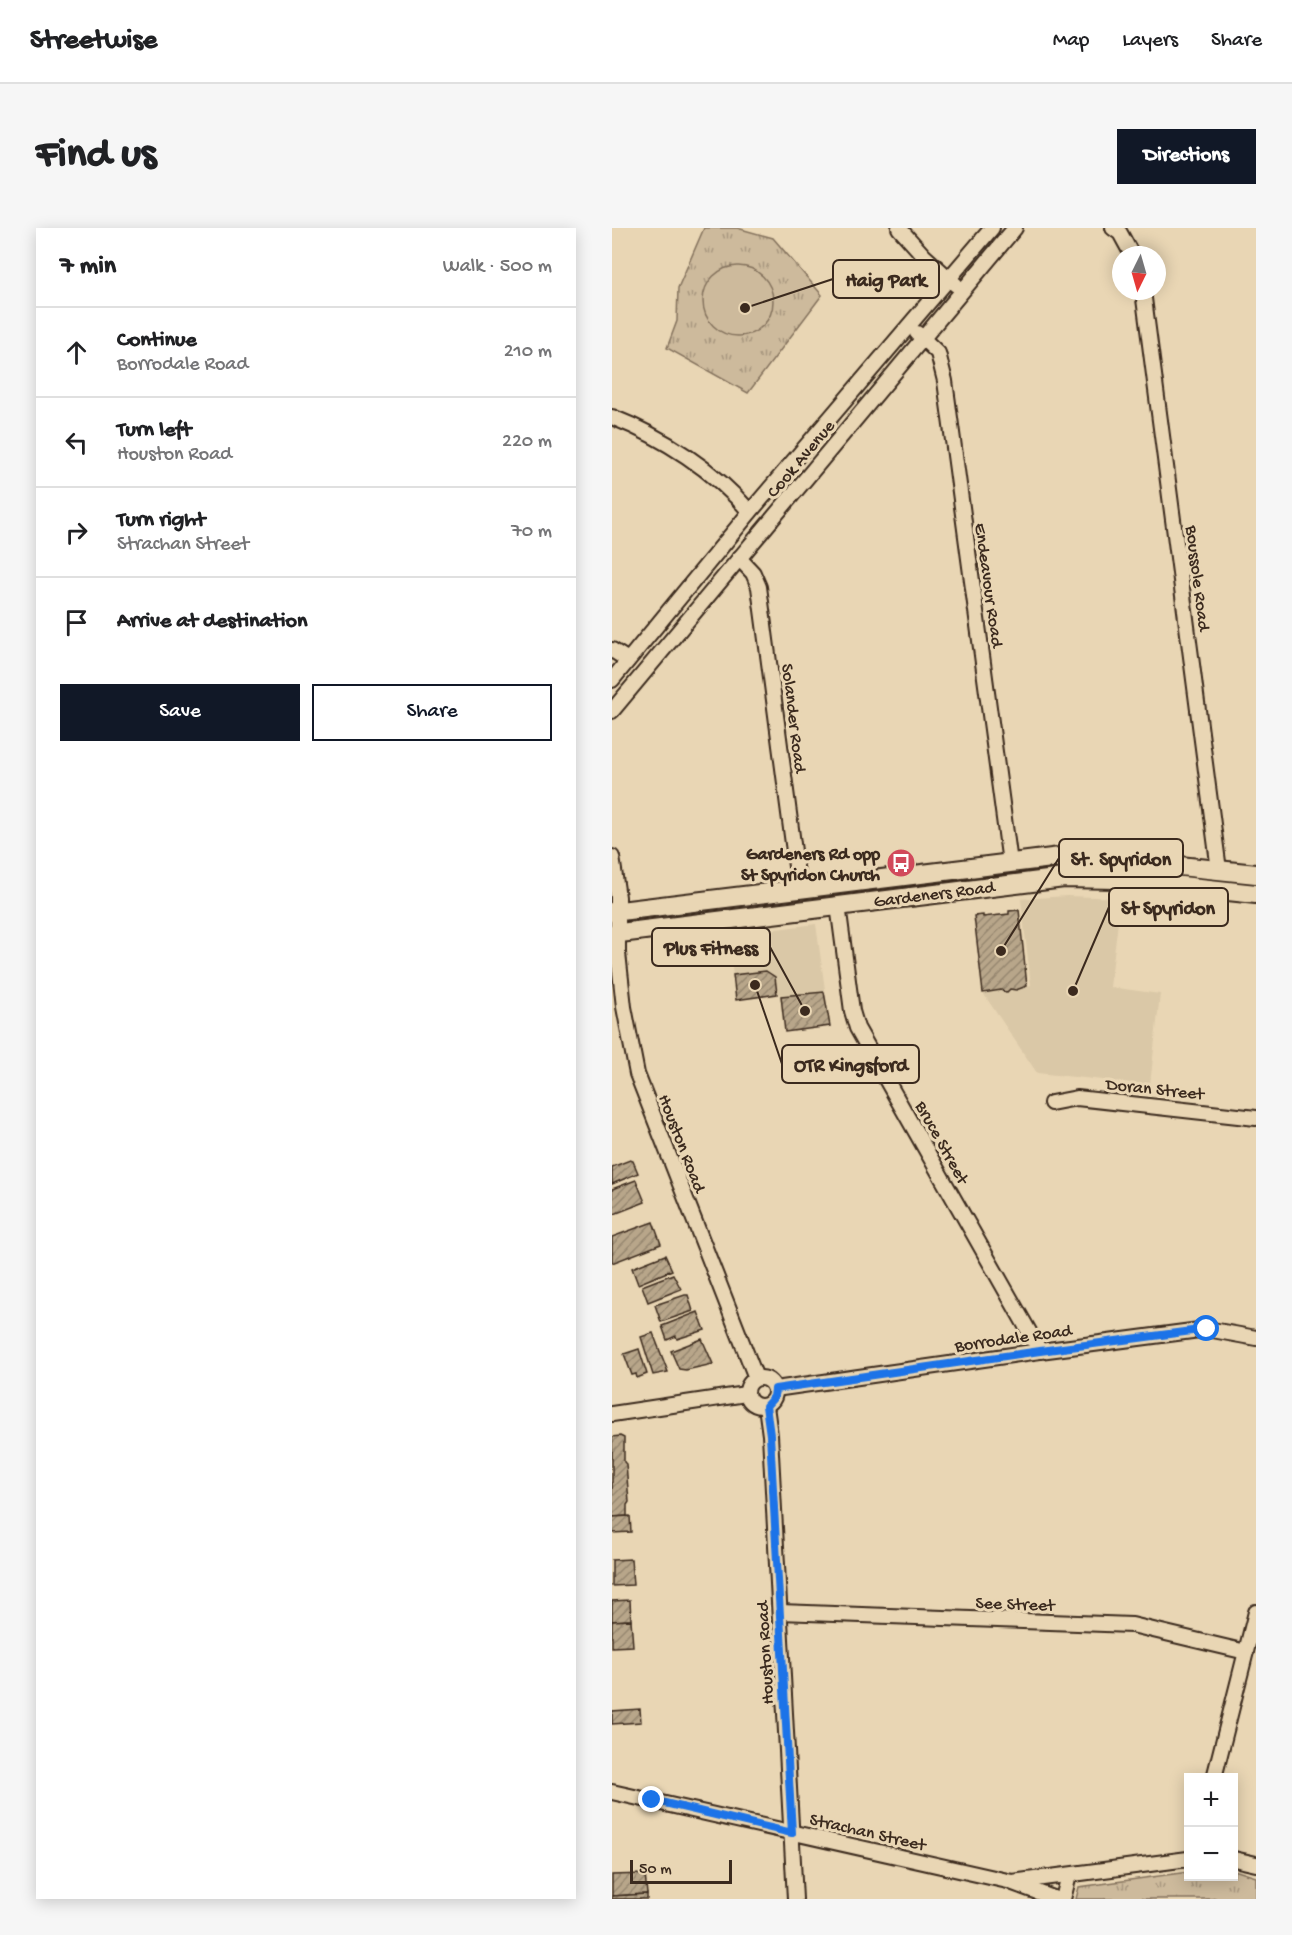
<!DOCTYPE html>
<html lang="en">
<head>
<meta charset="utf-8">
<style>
  :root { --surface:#fff; --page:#f6f6f6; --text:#202124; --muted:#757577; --line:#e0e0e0; --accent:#111827 }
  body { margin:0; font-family:"Gochi Hand",sans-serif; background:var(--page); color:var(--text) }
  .controls { position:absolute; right:18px; bottom:18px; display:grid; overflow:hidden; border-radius:0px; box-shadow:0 3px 15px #0003 }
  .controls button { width:54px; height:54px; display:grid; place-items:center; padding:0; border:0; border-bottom:2px solid var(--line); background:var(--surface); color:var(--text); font:30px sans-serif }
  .compass { position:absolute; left:500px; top:18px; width:54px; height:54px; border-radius:50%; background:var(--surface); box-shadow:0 3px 15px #0003; rotate:185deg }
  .scale { position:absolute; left:18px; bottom:15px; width:102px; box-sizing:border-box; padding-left:6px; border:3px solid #3b2a1e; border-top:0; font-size:16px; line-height:21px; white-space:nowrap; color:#3b2a1e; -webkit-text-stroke:4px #e9d6b4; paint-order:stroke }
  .stop { position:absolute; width:18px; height:18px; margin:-14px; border:4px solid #1a73e8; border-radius:50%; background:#fff }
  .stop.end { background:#1a73e8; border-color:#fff; box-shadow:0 2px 6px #0008 }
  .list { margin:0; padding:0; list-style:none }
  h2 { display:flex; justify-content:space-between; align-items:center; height:78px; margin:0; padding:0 24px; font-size:26px }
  h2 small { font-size:20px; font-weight:400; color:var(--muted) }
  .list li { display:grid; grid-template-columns:39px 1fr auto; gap:18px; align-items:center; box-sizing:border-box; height:90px; padding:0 24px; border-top:2px solid var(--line) }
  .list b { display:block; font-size:22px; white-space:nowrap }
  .list p { margin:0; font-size:20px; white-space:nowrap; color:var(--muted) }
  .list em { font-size:20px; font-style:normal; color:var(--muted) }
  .actions { display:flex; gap:12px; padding:18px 24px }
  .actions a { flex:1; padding:14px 0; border:2px solid var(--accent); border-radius:0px; text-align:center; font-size:21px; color:var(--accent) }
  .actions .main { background:var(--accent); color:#fff }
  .icon { flex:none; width:33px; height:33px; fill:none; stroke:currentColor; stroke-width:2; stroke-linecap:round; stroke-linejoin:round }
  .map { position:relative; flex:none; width:644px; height:1671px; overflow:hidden; border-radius:0px }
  header { display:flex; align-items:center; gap:36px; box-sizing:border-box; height:84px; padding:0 30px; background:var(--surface); border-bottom:2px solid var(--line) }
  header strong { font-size:28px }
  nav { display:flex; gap:33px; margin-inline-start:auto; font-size:21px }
  .intro { display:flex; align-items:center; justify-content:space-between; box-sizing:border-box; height:144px; padding:0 36px }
  h1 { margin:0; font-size:42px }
  .button { padding:15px 27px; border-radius:0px; background:var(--accent); color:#fff; font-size:21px; font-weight:700 }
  main { display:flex; gap:36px; padding:0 36px }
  aside { flex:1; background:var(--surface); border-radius:0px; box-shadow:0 3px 15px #0003 }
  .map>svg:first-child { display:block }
  .built { fill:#dac8a7 }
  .park { fill:url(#park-tufts); stroke:#84725d; stroke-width:1.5 }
  .pitch { fill:#cdba9c; stroke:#84725d; stroke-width:1.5 }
  .building { fill:url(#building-hatch); stroke:#3b2a1e; stroke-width:1.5 }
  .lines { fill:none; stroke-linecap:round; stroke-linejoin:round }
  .minor-casing { stroke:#3b2a1e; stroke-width:18 }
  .major-casing { stroke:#3b2a1e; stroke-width:22 }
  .minor { stroke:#e9d6b4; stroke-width:14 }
  .major { stroke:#e9d6b4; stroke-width:18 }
  .route { stroke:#1a73e8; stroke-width:8 }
  .labels { text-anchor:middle; stroke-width:6; stroke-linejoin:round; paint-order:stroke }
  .street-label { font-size:18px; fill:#3b2a1e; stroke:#e9d6b4 }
  .poi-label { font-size:18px; font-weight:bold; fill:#3b2a1e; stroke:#e9d6b4; text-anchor:end }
  .leader { fill:none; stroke:#3b2a1e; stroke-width:2 }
  .callout-dot { fill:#3b2a1e; stroke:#e9d6b4; stroke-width:2 }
  .callout { fill:#e9d6b4; stroke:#3b2a1e; stroke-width:2 }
  .callout-label { font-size:20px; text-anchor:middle; font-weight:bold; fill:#3b2a1e }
</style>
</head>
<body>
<header>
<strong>Streetwise</strong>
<nav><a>Map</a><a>Layers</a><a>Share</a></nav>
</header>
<div class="intro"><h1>Find us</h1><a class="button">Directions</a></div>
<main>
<aside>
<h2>7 min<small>Walk · 500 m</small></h2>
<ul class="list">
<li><svg class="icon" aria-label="ahead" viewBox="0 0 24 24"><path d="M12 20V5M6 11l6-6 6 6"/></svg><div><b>Continue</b><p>Borrodale Road</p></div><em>210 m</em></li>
<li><svg class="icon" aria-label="left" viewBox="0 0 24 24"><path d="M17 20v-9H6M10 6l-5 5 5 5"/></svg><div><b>Turn left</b><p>Houston Road</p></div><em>220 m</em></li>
<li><svg class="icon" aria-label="right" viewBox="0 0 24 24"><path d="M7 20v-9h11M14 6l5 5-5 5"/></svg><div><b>Turn right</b><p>Strachan Street</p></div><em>70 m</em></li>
<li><svg class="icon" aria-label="arrive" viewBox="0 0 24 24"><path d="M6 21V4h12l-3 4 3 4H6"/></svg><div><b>Arrive at destination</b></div></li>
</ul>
<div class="actions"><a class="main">Save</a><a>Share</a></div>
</aside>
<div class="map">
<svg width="644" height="1671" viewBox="0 0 644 1671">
  <defs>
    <pattern id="park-tufts" width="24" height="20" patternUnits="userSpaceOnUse" patternTransform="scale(1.5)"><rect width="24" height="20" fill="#cdba9c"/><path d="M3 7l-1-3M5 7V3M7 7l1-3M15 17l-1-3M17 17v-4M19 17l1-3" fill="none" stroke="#a8977f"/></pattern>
    <pattern id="building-hatch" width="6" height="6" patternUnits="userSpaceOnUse" patternTransform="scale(1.5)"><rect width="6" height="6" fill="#b8a68a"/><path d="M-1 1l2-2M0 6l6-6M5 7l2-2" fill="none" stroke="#978770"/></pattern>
  </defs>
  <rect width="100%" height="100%" fill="#e9d6b4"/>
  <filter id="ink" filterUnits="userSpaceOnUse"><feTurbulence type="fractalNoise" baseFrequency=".0167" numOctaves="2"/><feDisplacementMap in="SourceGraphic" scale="12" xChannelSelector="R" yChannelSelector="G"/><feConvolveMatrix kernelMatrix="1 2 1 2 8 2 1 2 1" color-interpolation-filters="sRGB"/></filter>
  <g filter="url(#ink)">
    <g class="built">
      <polygon points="455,668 509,670 498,759 548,766 538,857 425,845 371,765 389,762 394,765 398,761 403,762 419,757 409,671"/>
      <polygon points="204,696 218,798 173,804 168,765 124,772 116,707"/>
    </g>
    <g class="park">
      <polygon points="92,0 125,0 161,10 210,67 136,165 55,120 65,93 66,60"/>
      <polygon points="622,1642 644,1649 644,1671 464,1671 467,1659 576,1644 576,1648 622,1648"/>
    </g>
    <circle class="pitch" cx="126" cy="73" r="35"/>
    <g class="building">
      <polygon points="407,682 415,758 404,762 398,761 394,765 389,762 371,765 362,688 371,687 371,689 397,686 397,683"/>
      <polygon points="154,743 163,749 165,766 124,772 121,747"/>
      <polygon points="212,764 218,798 173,804 169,768"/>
      <polygon points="18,932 21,933 26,945 0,956 0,939"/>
      <polygon points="24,952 33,974 0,987 0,961"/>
      <polygon points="41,994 49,1016 0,1035 0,1009"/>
      <polygon points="53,1027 60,1042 26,1056 20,1040"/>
      <polygon points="61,1046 69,1061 36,1074 30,1058"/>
      <polygon points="73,1067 76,1067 81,1083 49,1094 43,1077"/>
      <polygon points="86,1084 93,1102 65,1111 64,1108 55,1112 50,1098"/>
      <polygon points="41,1105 56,1144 41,1147 29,1109"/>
      <polygon points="90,1111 101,1136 74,1142 67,1141 59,1123"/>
      <polygon points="27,1121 35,1146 25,1150 24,1146 20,1147 12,1126"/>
      <polygon points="8,1208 12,1210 12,1234 14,1236 17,1274 15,1277 15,1288 0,1289 0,1209"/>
      <polygon points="18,1288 19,1304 0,1305 0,1289"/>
      <polygon points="19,1331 21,1357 0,1358 0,1332"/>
      <polygon points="18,1372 19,1392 0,1393 0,1373"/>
      <polygon points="19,1392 21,1418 0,1419 0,1393"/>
      <polygon points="28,1481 29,1494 0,1496 0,1483"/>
      <polygon points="33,1646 35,1666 0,1668 0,1647"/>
      <polygon points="35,1666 35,1671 0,1671 0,1668"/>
    </g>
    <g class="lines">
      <g class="minor-casing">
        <g id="minor">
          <polyline points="287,0 312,28 344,57"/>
          <polyline points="501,0 508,5 520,27"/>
          <polyline points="531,63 607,642"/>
          <polyline points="305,105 326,125 333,153 398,635"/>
          <path d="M 0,189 C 51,209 102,242 138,284"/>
          <polyline points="127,330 141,345 147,359 187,661"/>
          <polyline points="0,422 16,432"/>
          <polyline points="0,452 138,284 380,0"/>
          <polyline points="0,483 403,0"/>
          <polyline points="0,629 6,669 6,725 12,779 25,846 144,1150"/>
          <polyline points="226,677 240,783 245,800 428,1123"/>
          <polyline points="439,875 465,870 644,890"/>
          <circle cx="149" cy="1164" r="14"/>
          <polyline points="163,1161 428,1123 595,1101 644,1110"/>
          <polyline points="154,1178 158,1207 183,1671"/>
          <polyline points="0,1186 134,1166"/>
          <polyline points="168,1384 520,1397 634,1424"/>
          <polyline points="602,1550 644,1384"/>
          <polyline points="0,1564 400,1654 576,1631"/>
          <polyline points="622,1631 644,1636"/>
          <polyline points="401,1655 444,1671"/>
          <polyline points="451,1671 457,1647"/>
        </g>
      </g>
      <g class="major-casing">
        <g id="major">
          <polyline points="0,684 448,629 491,630 644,646"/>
          <polyline points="0,706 452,650 504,651 644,666"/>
        </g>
      </g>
      <use href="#minor" class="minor"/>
      <use href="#major" class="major"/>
    </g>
  </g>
  <g class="lines" filter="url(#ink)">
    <polyline class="route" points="40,1572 180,1605 158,1207 154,1178 162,1169 163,1161 428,1123 595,1101"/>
  </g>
  <defs>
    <g id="bus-disc" transform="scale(1.5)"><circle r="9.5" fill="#d1495b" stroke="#e9d6b4"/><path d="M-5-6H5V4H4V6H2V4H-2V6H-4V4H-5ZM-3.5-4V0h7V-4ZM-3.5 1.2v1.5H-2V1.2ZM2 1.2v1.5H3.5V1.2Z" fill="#fff"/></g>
  </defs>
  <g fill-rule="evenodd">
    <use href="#bus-disc" x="289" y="635"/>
  </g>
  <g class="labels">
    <g class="street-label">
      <text transform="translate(188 230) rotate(-50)" y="6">Cook Avenue</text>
      <text transform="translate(587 350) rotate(83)" y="6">Boussole Road</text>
      <text transform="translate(378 357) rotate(82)" y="6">Endeavour Road</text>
      <text transform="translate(183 490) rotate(83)" y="6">Solander Road</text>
      <text transform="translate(322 665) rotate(-7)" y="6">Gardeners Road</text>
      <text transform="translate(543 860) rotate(6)" y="6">Doran Street</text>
      <text transform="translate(331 914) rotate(61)" y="6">Bruce Street</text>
      <text transform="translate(71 915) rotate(69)" y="6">Houston Road</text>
      <text transform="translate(401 1109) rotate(-8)" y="6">Borrodale Road</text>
      <text transform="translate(403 1375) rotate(2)" y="6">See Street</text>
      <text transform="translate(152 1425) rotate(-93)" y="6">Houston Road</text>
      <text transform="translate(256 1603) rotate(13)" y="6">Strachan Street</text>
    </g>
    <g class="poi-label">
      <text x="268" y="631">Gardeners Rd opp<tspan x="268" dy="21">St Spyridon Church</tspan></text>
    </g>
  </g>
  <path class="leader" d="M133 80L221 51M389 723L447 630M461 763L497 679M193 783L158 719M143 757L170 836"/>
  <g class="callout-dot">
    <circle cx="133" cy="80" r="6"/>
    <circle cx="389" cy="723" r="6"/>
    <circle cx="461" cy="763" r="6"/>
    <circle cx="193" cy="783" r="6"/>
    <circle cx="143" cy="757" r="6"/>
  </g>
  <g class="callout">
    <rect x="221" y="32" width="106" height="38" rx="6"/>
    <rect x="447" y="611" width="124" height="38" rx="6"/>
    <rect x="497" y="660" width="119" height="38" rx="6"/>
    <rect x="40" y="700" width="118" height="38" rx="6"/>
    <rect x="170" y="817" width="137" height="38" rx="6"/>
  </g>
  <g class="callout-label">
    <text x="274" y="58">Haig Park</text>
    <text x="509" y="637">St. Spyridon</text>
    <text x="556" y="686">St Spyridon</text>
    <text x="99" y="726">Plus Fitness</text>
    <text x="239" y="843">OTR Kingsford</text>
  </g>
</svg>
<div class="controls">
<button>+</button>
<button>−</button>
</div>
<svg class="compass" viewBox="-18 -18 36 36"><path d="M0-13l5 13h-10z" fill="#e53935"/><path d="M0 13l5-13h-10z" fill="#757577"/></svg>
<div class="scale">50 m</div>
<div class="stop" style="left:595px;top:1101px"></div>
<div class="stop end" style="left:40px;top:1572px"></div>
</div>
</main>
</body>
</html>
